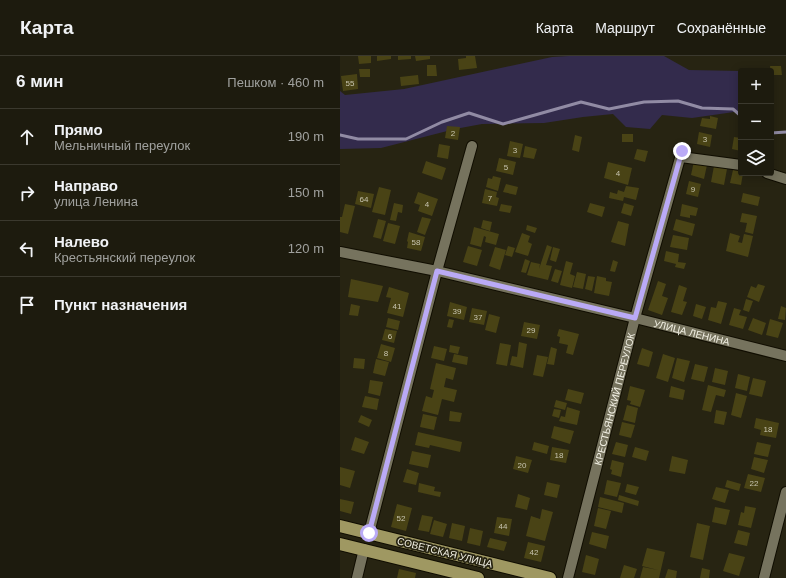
<!DOCTYPE html>
<html lang="ru">
<head>
<meta charset="utf-8">
<style>
  :root { --surface:#1d1b0e; --page:#2a281c; --text:#f1f3f6; --muted:#a0a19e; --line:#3b392e }
  body { margin:0; font-family:Arial,sans-serif; background:var(--page); color:var(--text) }
  .controls { position:absolute; right:12px; top:12px; display:grid; overflow:hidden; border-radius:4px; box-shadow:0 2px 10px #0003 }
  .controls button { width:36px; height:36px; display:grid; place-items:center; padding:0; border:0; border-bottom:1px solid var(--line); background:var(--surface); color:var(--text); font:20px sans-serif }
  .stop { position:absolute; width:12px; height:12px; margin:-9px; border:3px solid #baaaf6; border-radius:50%; background:#fff }
  .stop.end { background:#baaaf6; border-color:#fff; box-shadow:0 1px 4px #0008 }
  .list { margin:0; padding:0; list-style:none }
  h2 { display:flex; justify-content:space-between; align-items:center; height:52px; margin:0; padding:0 16px; font-size:17px }
  h2 small { font-size:13px; font-weight:400; color:var(--muted) }
  .list li { display:grid; grid-template-columns:26px 1fr auto; gap:12px; align-items:center; box-sizing:border-box; height:56px; padding:0 16px; border-top:1px solid var(--line) }
  .list b { display:block; font-size:15px; white-space:nowrap }
  .list p { margin:0; font-size:13px; white-space:nowrap; color:var(--muted) }
  .list em { font-size:13px; font-style:normal; color:var(--muted) }
  .icon { flex:none; width:22px; height:22px; fill:none; stroke:currentColor; stroke-width:2; stroke-linecap:round; stroke-linejoin:round }
  .map { position:relative; flex:none; width:446px; height:522px; overflow:hidden }
  header { display:flex; align-items:center; gap:24px; box-sizing:border-box; height:56px; padding:0 20px; background:var(--surface); border-bottom:1px solid var(--line) }
  header strong { font-size:19px }
  nav { display:flex; gap:22px; margin-inline-start:auto; font-size:14px }
  main { display:flex }
  aside { flex:1; background:var(--surface) }
  .map>svg:first-child { display:block }
  .green { fill:#332b4c }
  .lines { fill:none; stroke-linecap:round; stroke-linejoin:round }
  .stream { stroke:#918ba4; stroke-width:3 }
  .building { fill:#494315 }
  .minor-casing { stroke:#100d00; stroke-width:12 }
  .major-casing { stroke:#100d00; stroke-width:14 }
  .minor { stroke:#76735e; stroke-width:10 }
  .major { stroke:#9f9862; stroke-width:12 }
  .route { stroke:#baaaf6; stroke-width:5 }
  .labels { text-anchor:middle; stroke-width:3.5; stroke-linejoin:round; paint-order:stroke }
  .number-label { font-size:8px; fill:#c8c5b0 }
  .street-label { font-size:10px; fill:#f2f0e4; stroke:#272412 }
</style>
</head>
<body>
<header>
<strong>Карта</strong>
<nav><a>Карта</a><a>Маршрут</a><a>Сохранённые</a></nav>
</header>
<main>
<aside>
<h2>6 мин<small>Пешком · 460 m</small></h2>
<ul class="list">
<li><svg class="icon" aria-label="ahead" viewBox="0 0 24 24"><path d="M12 20V5M6 11l6-6 6 6"/></svg><div><b>Прямо</b><p>Мельничный переулок</p></div><em>190 m</em></li>
<li><svg class="icon" aria-label="right" viewBox="0 0 24 24"><path d="M7 20v-9h11M14 6l5 5-5 5"/></svg><div><b>Направо</b><p>улица Ленина</p></div><em>150 m</em></li>
<li><svg class="icon" aria-label="left" viewBox="0 0 24 24"><path d="M17 20v-9H6M10 6l-5 5 5 5"/></svg><div><b>Налево</b><p>Крестьянский переулок</p></div><em>120 m</em></li>
<li><svg class="icon" aria-label="arrive" viewBox="0 0 24 24"><path d="M6 21V4h12l-3 4 3 4H6"/></svg><div><b>Пункт назначения</b></div></li>
</ul>
</aside>
<div class="map">
<svg width="446" height="522" viewBox="0 0 446 522">
  <rect width="100%" height="100%" fill="#272412"/>
  <polygon class="green" points="229,0 324,0 349,14 401,15 401,55 352,62 322,59 310,73 286,71 273,58 243,61 204,67 142,68 115,73 41,92 0,93 0,35 5,39 64,33 212,1"/>
  <g class="lines">
    <g class="stream">
      <polyline points="431,77 446,76"/>
      <polyline points="0,79 18,83 66,83 102,66 129,57 163,68 241,46 269,53 304,46 338,45 362,52 393,53 401,60"/>
    </g>
  </g>
  <g class="building">
    <polygon points="18,0 31,0 31,7 19,8"/>
    <polygon points="37,0 51,0 51,3 37,5"/>
    <polygon points="58,0 71,0 71,3 58,4"/>
    <polygon points="75,0 90,0 90,3 76,5"/>
    <polygon points="126,0 135,0 137,12 119,14 118,3 126,2"/>
    <polygon points="87,9 96,9 97,20 87,20"/>
    <polygon points="430,10 441,10 442,19 431,19"/>
    <polygon points="19,13 30,13 30,21 20,21"/>
    <polygon points="17,18 18,33 3,35 1,20"/>
    <polygon points="78,19 79,28 61,30 60,21"/>
    <polygon points="370,60 378,62 376,73 360,70 362,62 370,63"/>
    <polygon points="107,70 120,71 118,84 105,82"/>
    <polygon points="359,76 372,79 370,91 357,88"/>
    <rect x="282" y="78" width="11" height="8"/>
    <polygon points="235,79 242,81 239,96 232,94"/>
    <polygon points="394,81 401,82 401,95 392,93"/>
    <polygon points="170,85 183,88 180,102 167,100"/>
    <polygon points="99,88 110,90 108,103 97,101"/>
    <polygon points="185,90 197,93 194,103 183,101"/>
    <polygon points="297,93 308,95 305,106 294,103"/>
    <polygon points="159,102 176,106 173,119 156,115"/>
    <polygon points="86,105 106,112 102,124 82,117"/>
    <polygon points="354,105 367,109 364,123 351,119"/>
    <polygon points="268,106 292,112 288,129 264,122"/>
    <polygon points="374,110 387,113 384,129 371,126"/>
    <polygon points="393,114 401,115 401,117 403,117 401,129 390,127"/>
    <polygon points="153,120 161,122 158,135 146,131 148,122 152,123"/>
    <polygon points="349,125 361,128 358,141 346,138"/>
    <polygon points="166,128 178,131 176,139 163,136"/>
    <polygon points="286,130 299,132 296,144 284,141 283,145 269,142 270,136 277,138 278,134 284,136"/>
    <polygon points="39,131 51,134 45,159 32,156"/>
    <polygon points="145,133 157,136 156,141 159,142 157,150 142,147"/>
    <polygon points="18,135 34,138 31,152 15,148"/>
    <polygon points="78,136 98,143 92,160 78,155 80,149 74,147"/>
    <polygon points="403,137 420,141 418,150 401,146"/>
    <polygon points="54,147 63,149 62,157 58,156 56,165 50,164"/>
    <polygon points="250,147 265,151 262,161 247,156"/>
    <polygon points="284,147 294,150 291,160 281,157"/>
    <polygon points="5,148 15,150 8,178 0,176 0,161 2,161"/>
    <polygon points="161,148 172,150 170,157 159,155"/>
    <polygon points="342,148 358,152 356,160 350,159 350,162 340,160"/>
    <polygon points="402,157 417,160 413,178 405,176 407,167 400,166"/>
    <polygon points="82,161 91,163 85,179 77,176"/>
    <polygon points="38,163 46,165 41,183 33,181"/>
    <polygon points="336,163 355,168 352,180 333,174"/>
    <polygon points="143,164 152,166 150,175 141,172"/>
    <polygon points="278,165 289,168 285,190 271,186"/>
    <polygon points="48,167 60,170 55,188 43,185"/>
    <polygon points="187,169 197,172 195,177 186,174"/>
    <polygon points="134,171 159,178 156,189 145,186 146,181 144,180 141,191 130,188"/>
    <polygon points="69,176 85,181 81,195 67,192 68,186 67,185"/>
    <polygon points="182,177 190,180 188,186 192,188 188,200 175,196"/>
    <polygon points="390,177 400,180 398,186 402,187 404,178 413,180 408,201 386,195"/>
    <polygon points="333,179 349,182 347,194 330,191"/>
    <polygon points="207,189 212,191 206,209 212,210 208,224 187,219 191,206 200,208 199,213"/>
    <polygon points="128,190 142,194 137,210 123,206"/>
    <polygon points="168,190 175,192 172,201 165,199"/>
    <polygon points="155,191 166,194 160,214 149,210"/>
    <polygon points="213,191 220,193 216,206 210,204"/>
    <polygon points="326,195 339,198 338,206 346,207 344,213 335,211 336,208 324,205"/>
    <polygon points="185,203 190,205 186,217 181,216"/>
    <polygon points="273,204 278,206 275,216 270,215"/>
    <polygon points="226,205 233,207 230,218 235,220 232,232 220,229"/>
    <polygon points="215,213 222,215 218,227 211,225"/>
    <polygon points="237,216 246,218 243,233 233,231"/>
    <polygon points="248,220 255,221 252,235 245,233"/>
    <polygon points="257,220 266,222 266,225 272,226 269,240 254,237"/>
    <polygon points="11,223 43,230 38,246 8,241"/>
    <polygon points="318,225 326,228 322,240 328,242 322,259 308,254"/>
    <polygon points="418,228 425,230 419,246 407,241 411,230 416,232"/>
    <polygon points="339,229 347,232 343,245 347,246 342,259 331,256"/>
    <polygon points="49,231 69,237 63,261 47,257 51,242 46,241"/>
    <polygon points="406,243 413,245 409,256 403,254"/>
    <polygon points="378,245 387,247 381,268 368,264 371,251 376,252"/>
    <polygon points="110,246 127,251 124,264 107,260"/>
    <polygon points="11,248 20,250 18,260 9,259"/>
    <polygon points="356,248 366,251 362,263 353,260"/>
    <polygon points="441,250 446,252 445,264 438,263"/>
    <polygon points="132,252 147,255 144,269 129,266"/>
    <polygon points="394,252 401,254 399,259 407,261 403,273 389,269"/>
    <polygon points="149,258 160,261 156,277 145,274"/>
    <polygon points="48,262 60,265 58,274 46,271"/>
    <polygon points="413,262 426,267 422,279 408,274"/>
    <polygon points="109,263 114,264 112,272 107,271"/>
    <polygon points="430,263 443,267 438,282 426,279"/>
    <polygon points="184,266 200,269 197,283 181,280"/>
    <polygon points="45,273 57,275 54,287 42,284"/>
    <polygon points="219,273 239,278 233,299 226,297 228,289 219,287 220,281 217,280"/>
    <polygon points="179,286 187,288 183,312 170,309 172,300 177,301"/>
    <polygon points="160,287 171,289 167,310 156,308"/>
    <polygon points="41,288 55,292 51,306 37,302"/>
    <polygon points="110,289 120,291 118,298 109,296"/>
    <polygon points="94,290 107,293 104,305 91,302"/>
    <polygon points="211,291 217,293 214,309 207,308"/>
    <polygon points="302,292 313,296 309,311 297,308"/>
    <polygon points="114,298 128,301 127,309 112,306"/>
    <polygon points="323,298 335,302 328,326 316,322"/>
    <polygon points="197,299 208,301 203,321 193,319"/>
    <polygon points="14,302 25,303 24,313 13,312"/>
    <polygon points="337,302 350,305 344,326 332,322"/>
    <polygon points="36,303 49,306 45,320 33,317"/>
    <polygon points="96,307 116,312 113,324 106,322 104,331 117,334 114,346 102,343 98,359 82,355 86,340 92,342 94,334 90,333"/>
    <polygon points="355,308 368,311 364,326 351,323"/>
    <polygon points="375,312 388,315 385,329 372,326"/>
    <polygon points="398,318 410,321 407,335 395,332"/>
    <polygon points="413,322 426,325 422,341 409,338"/>
    <polygon points="30,324 43,326 40,340 28,337"/>
    <polygon points="368,329 386,334 384,341 376,339 371,356 362,354"/>
    <polygon points="290,330 305,334 300,351 290,348 291,345 287,344"/>
    <polygon points="331,330 345,334 343,344 329,341"/>
    <polygon points="228,333 244,337 241,348 225,344"/>
    <polygon points="396,337 407,340 401,362 391,359"/>
    <polygon points="25,340 39,343 37,354 22,351"/>
    <polygon points="216,344 227,347 225,354 214,351"/>
    <polygon points="287,349 298,352 295,367 283,364"/>
    <polygon points="227,351 240,355 237,369 219,365 221,360 225,361"/>
    <polygon points="214,353 221,354 219,362 212,360"/>
    <polygon points="376,354 387,356 384,369 374,367"/>
    <polygon points="110,355 122,357 120,366 109,365"/>
    <polygon points="83,358 97,361 94,374 80,371"/>
    <polygon points="21,359 32,364 29,371 18,366"/>
    <polygon points="416,362 439,367 436,382 420,379 421,374 414,372"/>
    <polygon points="282,366 295,369 291,382 279,379"/>
    <polygon points="214,370 234,375 230,388 211,382"/>
    <polygon points="78,376 122,386 120,396 90,389 89,392 75,389"/>
    <polygon points="15,381 29,386 24,398 11,394"/>
    <polygon points="194,386 209,390 207,398 192,394"/>
    <polygon points="276,386 288,389 285,401 272,398"/>
    <polygon points="417,386 431,389 428,401 414,398"/>
    <polygon points="212,391 229,394 226,407 210,404"/>
    <polygon points="295,391 309,395 306,405 292,401"/>
    <polygon points="72,395 91,399 88,412 69,408"/>
    <polygon points="176,400 192,404 188,417 173,413"/>
    <polygon points="332,400 348,404 345,418 329,415"/>
    <polygon points="414,401 428,404 424,417 411,413"/>
    <polygon points="272,404 284,407 281,421 271,418 272,414 270,413"/>
    <polygon points="0,411 15,415 10,432 0,429"/>
    <polygon points="67,413 79,417 76,429 63,426"/>
    <polygon points="408,418 425,422 421,436 404,432"/>
    <polygon points="267,424 281,427 277,441 264,438"/>
    <polygon points="387,424 401,428 399,435 385,431"/>
    <polygon points="207,426 220,429 217,442 204,439"/>
    <polygon points="79,427 95,431 94,435 101,436 100,441 78,436"/>
    <polygon points="287,428 299,431 296,439 285,436"/>
    <polygon points="376,431 389,434 385,447 372,443"/>
    <polygon points="178,438 190,442 187,454 175,451"/>
    <polygon points="279,439 299,445 298,450 278,444"/>
    <polygon points="260,441 284,447 282,457 258,451"/>
    <polygon points="0,443 14,446 11,458 0,455"/>
    <polygon points="57,448 72,452 66,475 51,471"/>
    <polygon points="405,450 416,452 411,472 398,469 401,456 404,457"/>
    <polygon points="375,451 390,454 386,469 372,466"/>
    <polygon points="258,452 271,455 266,473 254,470"/>
    <polygon points="202,453 213,456 205,485 186,480 191,460 200,463"/>
    <polygon points="82,459 93,461 89,476 78,474"/>
    <polygon points="157,461 172,463 169,480 154,477"/>
    <polygon points="94,464 107,468 103,481 90,478"/>
    <polygon points="112,467 125,470 122,485 109,482"/>
    <polygon points="357,467 370,470 363,504 350,501"/>
    <polygon points="130,472 143,475 140,490 127,487"/>
    <polygon points="398,474 410,477 407,490 394,487"/>
    <polygon points="252,476 269,480 266,493 249,488"/>
    <polygon points="150,482 167,486 164,495 147,491"/>
    <polygon points="188,486 205,490 201,506 184,502"/>
    <polygon points="307,492 325,496 319,522 300,522 303,511 318,514 302,510"/>
    <polygon points="389,497 405,501 399,520 383,515"/>
    <polygon points="246,499 259,503 255,519 242,516"/>
    <polygon points="284,509 297,513 294,522 280,522"/>
    <polygon points="362,512 370,514 369,522 360,522"/>
    <polygon points="59,513 76,517 75,522 57,522"/>
    <polygon points="328,513 337,515 336,522 325,522"/>
  </g>
  <g class="lines">
    <g class="minor-casing">
      <g id="minor">
        <polyline points="341,101 401,109"/>
        <polyline points="427,117 446,123"/>
        <path id="s1" d="M 0,196 L 97,215 L 295,262 L 446,300"/>
        <polyline points="29,477 97,215 132,90"/>
        <polyline points="17,522 24,493"/>
        <path id="s2" d="M 228,522 L 295,262 L 342,95"/>
        <polyline points="424,522 446,436"/>
      </g>
    </g>
    <g class="major-casing">
      <g id="major">
        <polyline points="0,470 210,522"/>
        <polyline points="0,488 138,522"/>
      </g>
    </g>
    <use href="#minor" class="minor"/>
    <use href="#major" class="major"/>
  </g>
  <g class="lines">
    <polyline class="route" points="29,477 97,215 295,262 342,95"/>
  </g>
  <g class="labels">
    <g class="number-label">
      <text x="10" y="30">55</text>
      <text x="113" y="80">2</text>
      <text x="365" y="86">3</text>
      <text x="175" y="97">3</text>
      <text x="166" y="114">5</text>
      <text x="278" y="120">4</text>
      <text x="353" y="136">9</text>
      <text x="150" y="145">7</text>
      <text x="24" y="146">64</text>
      <text x="87" y="151">4</text>
      <text x="76" y="189">58</text>
      <text x="57" y="253">41</text>
      <text x="117" y="258">39</text>
      <text x="138" y="264">37</text>
      <text x="191" y="277">29</text>
      <text x="50" y="283">6</text>
      <text x="46" y="300">8</text>
      <text x="428" y="376">18</text>
      <text x="219" y="402">18</text>
      <text x="182" y="412">20</text>
      <text x="414" y="430">22</text>
      <text x="61" y="465">52</text>
      <text x="163" y="473">44</text>
      <text x="194" y="499">42</text>
    </g>
    <g class="street-label">
      <text dy="4" stroke="none"><textPath href="#s1" startOffset="361">УЛИЦА ЛЕНИНА</textPath></text>
      <text dy="4" stroke="none"><textPath href="#s2" startOffset="185">КРЕСТЬЯНСКИЙ ПЕРЕУЛОК</textPath></text>
      <text transform="translate(105 496) rotate(14)" y="4">СОВЕТСКАЯ УЛИЦА</text>
    </g>
  </g>
</svg>
<div class="controls">
<button>+</button>
<button>−</button>
<button><svg class="icon" aria-label="layers" viewBox="0 0 24 24"><path d="M12 4l9 5-9 5-9-5zM3 14l9 5 9-5"/></svg></button>
</div>
<div class="stop" style="left:29px;top:477px"></div>
<div class="stop end" style="left:342px;top:95px"></div>
</div>
</main>
</body>
</html>
